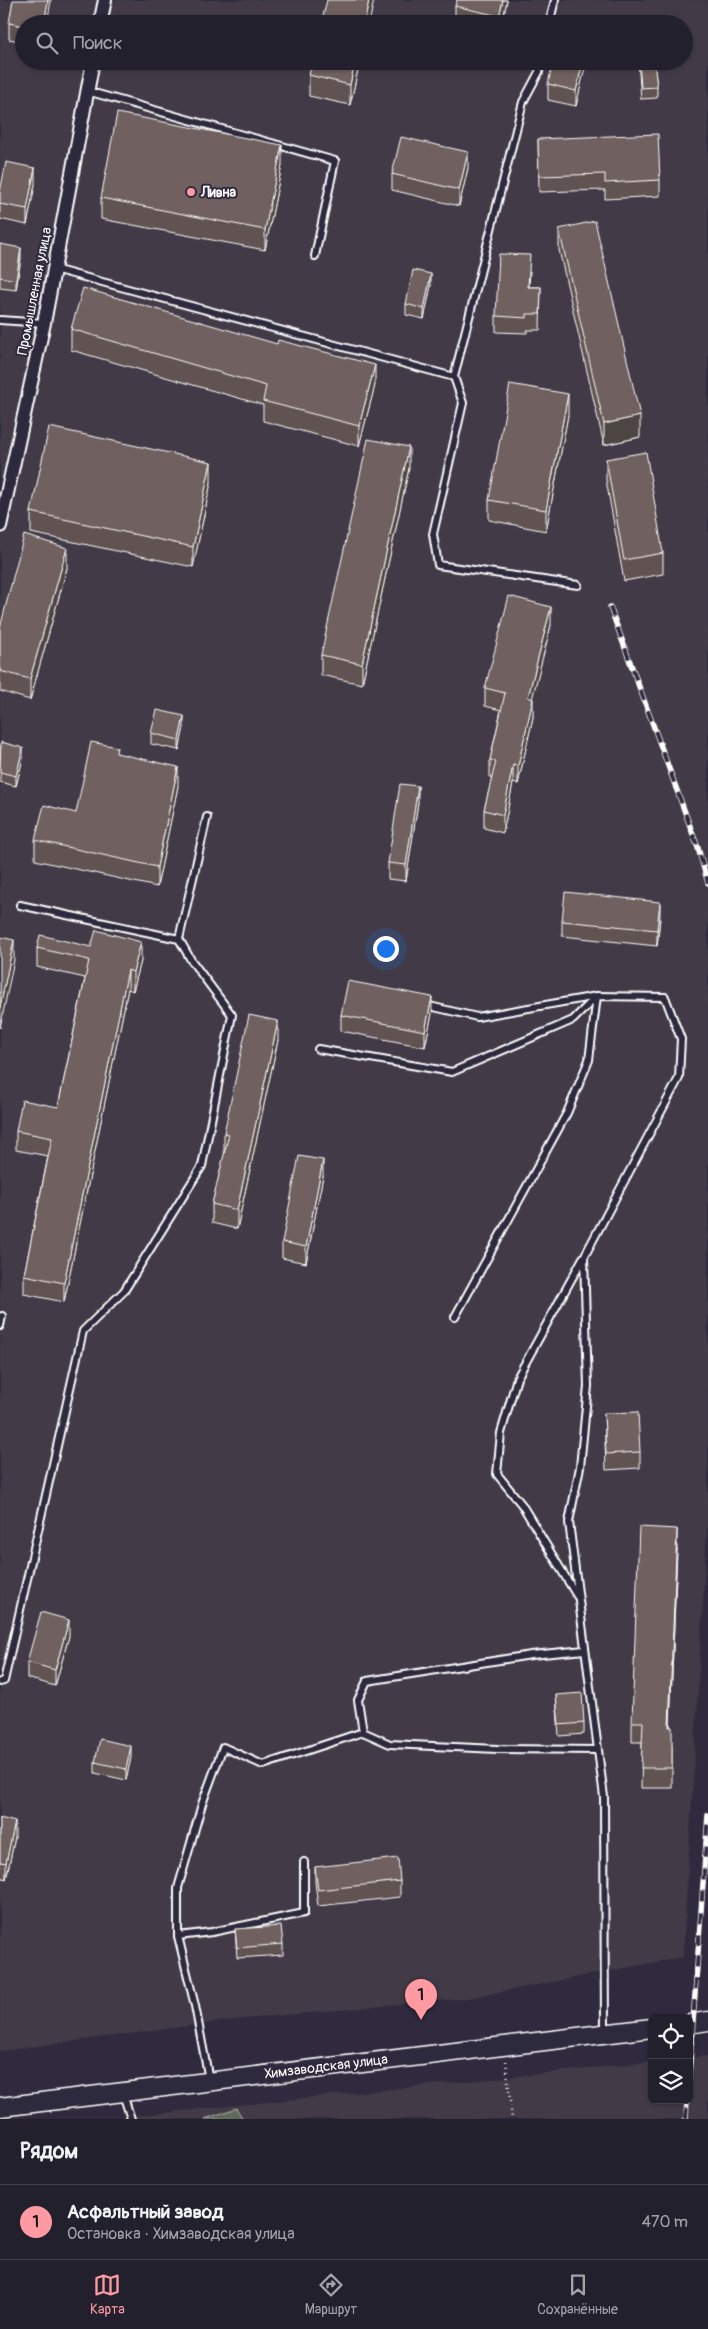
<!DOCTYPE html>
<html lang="ru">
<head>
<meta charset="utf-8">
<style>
  :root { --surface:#23202e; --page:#2f2d3a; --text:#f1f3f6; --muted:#a3a3aa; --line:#403e4a; --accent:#ff9aa2 }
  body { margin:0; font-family:Pangolin,sans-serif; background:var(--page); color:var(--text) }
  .controls { position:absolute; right:15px; bottom:15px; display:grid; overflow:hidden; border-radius:8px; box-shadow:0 1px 4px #0004 }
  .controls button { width:45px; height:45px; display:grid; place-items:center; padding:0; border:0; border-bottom:1px solid var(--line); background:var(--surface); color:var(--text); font:25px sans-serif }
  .you { position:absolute; left:385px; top:948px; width:18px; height:18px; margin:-12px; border:4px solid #fff; border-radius:50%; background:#1a73e8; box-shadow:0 0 0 8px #1a73e833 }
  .badge { display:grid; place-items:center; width:32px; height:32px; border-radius:50%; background:var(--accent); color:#111; font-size:16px; font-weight:700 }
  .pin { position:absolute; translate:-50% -41px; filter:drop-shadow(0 1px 2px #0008) }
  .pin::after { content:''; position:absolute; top:26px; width:18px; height:15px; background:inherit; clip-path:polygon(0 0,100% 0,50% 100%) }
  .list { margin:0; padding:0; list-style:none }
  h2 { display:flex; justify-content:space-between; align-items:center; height:65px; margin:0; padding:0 20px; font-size:21px }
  h2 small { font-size:16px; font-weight:400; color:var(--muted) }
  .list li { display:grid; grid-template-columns:32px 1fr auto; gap:15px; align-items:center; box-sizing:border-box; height:75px; padding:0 20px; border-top:1px solid var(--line) }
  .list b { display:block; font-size:19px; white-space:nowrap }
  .list p { margin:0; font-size:16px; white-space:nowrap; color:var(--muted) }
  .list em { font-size:16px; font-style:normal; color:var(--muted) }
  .icon { flex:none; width:28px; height:28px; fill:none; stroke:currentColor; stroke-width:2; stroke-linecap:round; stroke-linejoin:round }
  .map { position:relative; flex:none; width:708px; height:2119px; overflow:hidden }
  .search { position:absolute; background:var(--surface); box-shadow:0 1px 4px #0004; left:15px; right:15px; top:15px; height:55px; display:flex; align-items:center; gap:12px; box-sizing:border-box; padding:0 18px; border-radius:28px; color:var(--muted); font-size:19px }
  .sheet { height:140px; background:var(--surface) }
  nav { display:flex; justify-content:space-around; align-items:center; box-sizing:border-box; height:70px; border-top:1px solid var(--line); background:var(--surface); font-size:14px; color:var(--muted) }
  nav a { display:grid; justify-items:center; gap:2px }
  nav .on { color:var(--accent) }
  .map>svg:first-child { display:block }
  .built { fill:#423a47; fill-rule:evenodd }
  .green { fill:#616759; stroke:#b0b3ac }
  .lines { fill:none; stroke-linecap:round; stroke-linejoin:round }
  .lane-casing { stroke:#fff; stroke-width:10 }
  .street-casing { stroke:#fff; stroke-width:16 }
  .secondary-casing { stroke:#fff; stroke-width:21 }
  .path { stroke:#fff; stroke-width:2.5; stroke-dasharray:1 4; stroke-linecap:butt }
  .lane { stroke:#2f2a3d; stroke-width:6 }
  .street { stroke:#2f2a3d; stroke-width:12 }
  .secondary { stroke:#2f2a3d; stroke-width:18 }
  .rail-casing { stroke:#fff; stroke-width:5.5 }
  .rail { stroke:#2f2a3d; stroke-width:4; stroke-dasharray:11; stroke-linecap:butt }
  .wall { fill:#605351; stroke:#fff }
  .shaded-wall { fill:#4e4442; stroke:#fff }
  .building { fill:#70615e; stroke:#fff }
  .poi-dot { fill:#ff9aa2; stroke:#2f2a3d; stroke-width:2 }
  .labels { text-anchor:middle; stroke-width:4; stroke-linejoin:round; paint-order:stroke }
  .poi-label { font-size:14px; font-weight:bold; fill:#fff; stroke:#2f2a3d; text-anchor:start }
  .street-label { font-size:14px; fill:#fff; stroke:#2f2a3d }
</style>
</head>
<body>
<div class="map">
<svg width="708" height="2119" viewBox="0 0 708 2119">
  <rect width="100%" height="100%" fill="#2f2a3d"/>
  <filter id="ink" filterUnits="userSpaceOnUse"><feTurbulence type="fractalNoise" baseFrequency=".02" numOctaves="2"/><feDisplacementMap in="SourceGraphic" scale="10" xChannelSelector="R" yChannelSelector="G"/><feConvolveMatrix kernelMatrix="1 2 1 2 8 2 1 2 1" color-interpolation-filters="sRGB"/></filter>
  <g filter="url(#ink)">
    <g class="built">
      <path d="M 0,0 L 708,0 L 708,1511 L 683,1957 L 468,1998 L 233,2020 L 0,2051 ZM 24,24 L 684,24 L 684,61 L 24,61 Z"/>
      <polygon points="708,2056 708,2119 105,2119 652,2062 652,2100 689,2100 689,2058"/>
    </g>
    <polygon class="green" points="236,2108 243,2119 205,2119"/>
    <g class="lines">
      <g class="lane-casing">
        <g id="lane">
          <polyline points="549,24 555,0"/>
          <polyline points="87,91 335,161 315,256"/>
          <polyline points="54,269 454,377 523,102 539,72 541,61"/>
          <polyline points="0,320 44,323"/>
          <polyline points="454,377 463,403 433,534 438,565 578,585"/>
          <polyline points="179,939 207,817"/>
          <polyline points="425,1005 477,1017 597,996 665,997 681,1039 679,1078 584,1257 588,1386 580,1467 569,1522 604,1797 605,2032"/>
          <polyline points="318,1049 452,1072 573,1020 596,997"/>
          <polyline points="455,1317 567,1113 589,1060 597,996"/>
          <polyline points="0,1326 2,1316"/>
          <polyline points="577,1596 522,1505 497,1474 501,1433 517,1378 583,1258"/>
          <polyline points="585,1650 531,1655 367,1681 358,1700 363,1732 390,1744 497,1749 598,1750"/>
          <polyline points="0,1682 4,1681 83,1331 124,1291 202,1166 232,1015 191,960 179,939 20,905"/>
          <polyline points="178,1936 212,1932 304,1913 304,1862"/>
          <polyline points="209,2080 195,2006 178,1936 178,1888 202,1804 223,1747 263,1765 363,1732"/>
          <polyline points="123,2094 131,2119"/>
        </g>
      </g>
      <g class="street-casing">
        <g id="street">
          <polyline points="100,24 105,0"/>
          <polyline points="0,526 44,323 93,61"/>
        </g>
      </g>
      <g class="secondary-casing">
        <g id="secondary">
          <polyline points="689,2024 708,2021"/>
          <polyline points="0,2107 652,2028"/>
        </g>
      </g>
      <polyline class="path" points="506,2061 512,2119"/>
      <use href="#lane" class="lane"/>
      <use href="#street" class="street"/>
      <use href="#secondary" class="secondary"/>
      <g class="rail-casing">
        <g id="rail">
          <polyline points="610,607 698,848 708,883"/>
          <polyline points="689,2077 708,1815"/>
          <polyline points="686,2119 687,2100"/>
        </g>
      </g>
      <use href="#rail" class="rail"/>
    </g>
    <g class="wall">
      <polygon points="457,0 507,0 502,24 455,24 455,6"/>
      <polygon points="9,23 24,24 24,42 9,39"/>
      <polygon points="313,61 360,61 350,105 309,96 309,75"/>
      <polygon points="586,61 576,106 548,100 548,84"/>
      <polygon points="638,61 654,61 657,87 657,98 641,99"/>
      <polygon points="538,139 660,180 660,196 605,199 605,190 539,192"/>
      <polygon points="282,165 265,250 101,219 101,198"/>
      <polygon points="468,168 459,206 392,190 392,174"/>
      <polygon points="35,184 27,225 0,219 0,192"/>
      <polygon points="559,229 640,437 604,445 559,250"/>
      <polygon points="0,244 21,258 16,290 0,288"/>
      <polygon points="530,271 529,287 541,287 540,330 527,330 527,333 496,332 496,316"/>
      <polygon points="431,285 424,319 406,315 406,304"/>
      <polygon points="71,329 375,385 359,446 263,421 263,405 71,350"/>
      <polygon points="568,415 546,531 489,520 489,500"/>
      <polygon points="606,459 663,553 663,574 624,581 606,480"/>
      <polygon points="409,468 362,684 321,675 321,655"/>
      <polygon points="211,482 193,567 31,533 31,512"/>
      <polygon points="67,568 30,700 0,691 0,628"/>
      <polygon points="551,625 532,698 533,717 518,784 513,783 503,833 484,828 484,810 492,778 490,778 490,760 501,710 485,706 485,688"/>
      <polygon points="184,727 179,750 151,744 151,733"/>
      <polygon points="0,744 23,758 16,786 0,782"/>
      <polygon points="117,754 178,786 157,887 35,860 35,840 76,813"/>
      <polygon points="418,802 406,881 388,879 388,863"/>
      <polygon points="660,918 657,946 562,936 562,921"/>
      <polygon points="37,948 141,961 133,991 128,989 64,1302 24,1294 24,1275 48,1156 16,1150 16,1131 58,1107 85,978 37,967"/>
      <polygon points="432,1013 425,1047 341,1031 341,1015"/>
      <polygon points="278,1040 237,1229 212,1223 212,1204 225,1152 224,1152 224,1133"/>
      <polygon points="323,1176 306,1263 282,1258 282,1242"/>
      <polygon points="604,1413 640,1452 640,1468 606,1470"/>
      <polygon points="677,1549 670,1727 672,1747 672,1788 641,1788 642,1742 632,1742 632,1722"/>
      <polygon points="69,1636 55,1686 27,1678 27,1662"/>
      <polygon points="556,1695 584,1723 584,1734 559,1736"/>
      <polygon points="131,1757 126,1780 95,1773 95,1762"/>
      <polygon points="0,1818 15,1837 6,1879 0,1877"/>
      <polygon points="315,1867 400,1881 400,1897 318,1906 315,1882"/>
      <polygon points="235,1929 283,1944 283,1955 237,1958"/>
    </g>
    <g class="shaded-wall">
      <polygon points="48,0 51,0 47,24 44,24"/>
      <polygon points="369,0 374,0 369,24 364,24"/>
      <polygon points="503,0 507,0 502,24 499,24 499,16"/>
      <polygon points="355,61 360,61 350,105 350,85"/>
      <polygon points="583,61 586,61 586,63 576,106 576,91"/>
      <polygon points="282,145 282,165 265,250 265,230"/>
      <polygon points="468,152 468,168 459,206 459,190"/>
      <polygon points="35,168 35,184 27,225 27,209"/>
      <polygon points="21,248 21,258 16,290 16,280"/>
      <polygon points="431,274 431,285 424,319 424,309"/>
      <polygon points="375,365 375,385 359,446 359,426"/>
      <polygon points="568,394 568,415 546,531 546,510"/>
      <polygon points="640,416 640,437 604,445 604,424"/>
      <polygon points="409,447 409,468 362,684 362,664"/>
      <polygon points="211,462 211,482 193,567 193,547"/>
      <polygon points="67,548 67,568 30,700 30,679"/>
      <polygon points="551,607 551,625 528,715 528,697"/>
      <polygon points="533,699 533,717 518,784 518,766"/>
      <polygon points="184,716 184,727 179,750 179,740"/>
      <polygon points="23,748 23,758 16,786 16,776"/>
      <polygon points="513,765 513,783 503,833 503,815"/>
      <polygon points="178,767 178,786 157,887 157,867"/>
      <polygon points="418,786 418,802 406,881 406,865"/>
      <polygon points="660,902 660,918 657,946 657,930"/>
      <polygon points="14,940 14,960 0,1028 0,1007"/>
      <polygon points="141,942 141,961 133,991 133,972"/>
      <polygon points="128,970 128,989 64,1302 64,1283"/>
      <polygon points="432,997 432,1013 425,1047 425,1031"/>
      <polygon points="278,1021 278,1040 237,1229 237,1210"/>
      <polygon points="323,1160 323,1176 306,1263 306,1247"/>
      <polygon points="677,1529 677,1549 669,1747 669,1727"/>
      <polygon points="69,1620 69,1636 55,1686 55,1670"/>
      <polygon points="131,1746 131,1757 126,1780 126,1769"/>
      <polygon points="15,1822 15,1837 6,1879 6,1863"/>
    </g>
    <g class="building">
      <polygon points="13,0 48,0 44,24 24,24 24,26 9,23"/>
      <polygon points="327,0 369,0 364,24 321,24"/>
      <polygon points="457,0 503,0 499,16 455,6"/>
      <polygon points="313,61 355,61 350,85 309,75"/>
      <polygon points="553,61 583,61 576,91 548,84"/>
      <polygon points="639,61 654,61 657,87 641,88"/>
      <polygon points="117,113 282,145 265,230 101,198"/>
      <polygon points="658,134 660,180 605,183 605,174 539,176 538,139"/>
      <polygon points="401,137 468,152 459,190 392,174"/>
      <polygon points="6,162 35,168 27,209 0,204 0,192"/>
      <polygon points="595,221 640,416 604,424 559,229"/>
      <polygon points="0,244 21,248 16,280 0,277"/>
      <polygon points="499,254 530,255 528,287 541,287 540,314 527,314 527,318 496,316"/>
      <polygon points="413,270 431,274 424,309 406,304"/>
      <polygon points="83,288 277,344 278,340 375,365 359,426 263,401 266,386 71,329"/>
      <polygon points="510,384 568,394 546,510 489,500"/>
      <polygon points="49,427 211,462 193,547 31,512"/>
      <polygon points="368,439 409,447 362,664 321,655"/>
      <polygon points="646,452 663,553 624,560 606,459"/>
      <polygon points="24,535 67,548 30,679 0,671 0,628"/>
      <polygon points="509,596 551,607 528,697 533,699 518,766 513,765 503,815 484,810 496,761 490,760 505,693 485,688"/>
      <polygon points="157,710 184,716 179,740 151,733"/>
      <polygon points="1,742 23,748 16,776 0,772"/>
      <polygon points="91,742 117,747 116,753 178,767 157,867 35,840 44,805 76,813"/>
      <polygon points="400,784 418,786 406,865 388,863"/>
      <polygon points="565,892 660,902 657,930 562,921"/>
      <polygon points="96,930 141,942 133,972 128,970 64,1283 24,1275 52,1138 16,1131 22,1100 58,1107 89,960 37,948 40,935 91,947"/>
      <polygon points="0,937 14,940 0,1007"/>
      <polygon points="348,981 432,997 425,1031 341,1015"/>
      <polygon points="249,1015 278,1021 237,1210 212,1204 229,1134 224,1133"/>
      <polygon points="299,1156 323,1160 306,1247 282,1242"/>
      <polygon points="638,1412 640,1452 606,1454 604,1413"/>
      <polygon points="639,1527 677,1529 669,1727 672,1727 672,1768 641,1768 643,1722 632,1722"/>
      <polygon points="41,1612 69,1620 55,1670 27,1662"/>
      <polygon points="582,1693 584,1723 559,1725 556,1695"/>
      <polygon points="100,1739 131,1746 126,1769 95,1762"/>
      <polygon points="0,1818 15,1822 6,1863 0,1862"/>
      <polygon points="398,1858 400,1881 318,1890 315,1867"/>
      <polygon points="281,1926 283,1944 237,1948 235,1929"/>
    </g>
  </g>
  <circle class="poi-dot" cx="191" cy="192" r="5"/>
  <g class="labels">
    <g class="poi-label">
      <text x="201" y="197">Ливна</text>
    </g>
    <g class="street-label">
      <text transform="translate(34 291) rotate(-79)" y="5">Промышленная улица</text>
      <text transform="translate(326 2066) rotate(-7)" y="5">Химзаводская улица</text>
    </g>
  </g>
</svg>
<div class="controls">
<button><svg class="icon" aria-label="locate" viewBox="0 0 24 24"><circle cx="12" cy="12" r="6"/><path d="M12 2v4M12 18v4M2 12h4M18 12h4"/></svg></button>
<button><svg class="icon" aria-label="layers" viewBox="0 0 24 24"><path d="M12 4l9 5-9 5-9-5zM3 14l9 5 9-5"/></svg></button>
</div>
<div class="you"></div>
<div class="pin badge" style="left:421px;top:2020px">1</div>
<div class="search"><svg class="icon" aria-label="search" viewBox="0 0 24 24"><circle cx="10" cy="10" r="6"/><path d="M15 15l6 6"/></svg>Поиск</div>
</div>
<section class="sheet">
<h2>Рядом<small></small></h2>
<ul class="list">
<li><span class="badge">1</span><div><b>Асфальтный завод</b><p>Остановка · Химзаводская улица</p></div><em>470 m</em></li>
</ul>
</section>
<nav>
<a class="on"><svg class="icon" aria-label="map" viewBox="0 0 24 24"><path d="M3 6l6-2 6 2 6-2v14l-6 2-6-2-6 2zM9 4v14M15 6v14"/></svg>Карта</a>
<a><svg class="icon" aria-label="directions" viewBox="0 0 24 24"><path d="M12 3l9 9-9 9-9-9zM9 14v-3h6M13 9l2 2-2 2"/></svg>Маршрут</a>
<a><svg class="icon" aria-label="saved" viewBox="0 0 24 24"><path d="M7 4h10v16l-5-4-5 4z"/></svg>Сохранённые</a>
</nav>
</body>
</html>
